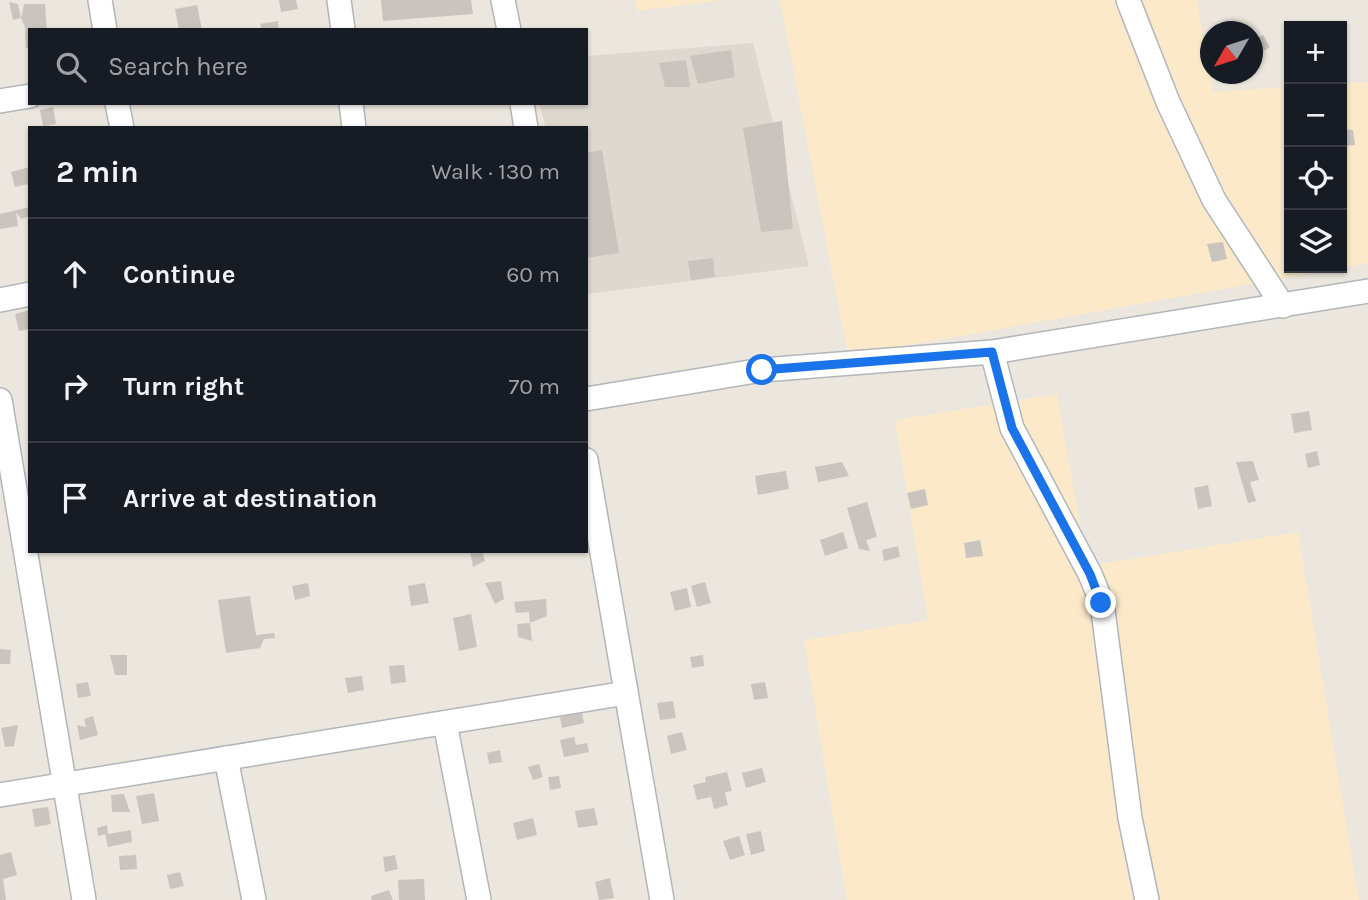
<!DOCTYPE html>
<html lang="en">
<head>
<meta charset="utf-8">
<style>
  :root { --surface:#171b24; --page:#20242c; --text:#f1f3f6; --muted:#9ea1a6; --line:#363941 }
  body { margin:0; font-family:Karla,sans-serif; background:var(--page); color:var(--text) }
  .controls { position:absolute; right:21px; top:21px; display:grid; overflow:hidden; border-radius:0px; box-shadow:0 2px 5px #0004 }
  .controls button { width:63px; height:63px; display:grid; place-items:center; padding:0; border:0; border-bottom:2px solid var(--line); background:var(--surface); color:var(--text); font:35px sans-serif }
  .compass { position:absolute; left:1200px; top:21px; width:63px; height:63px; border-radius:50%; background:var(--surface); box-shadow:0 2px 5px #0004; rotate:231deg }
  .stop { position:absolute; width:21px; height:21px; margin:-16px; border:5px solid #1a73e8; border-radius:50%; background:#fff }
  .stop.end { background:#1a73e8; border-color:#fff; box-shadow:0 2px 7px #0008 }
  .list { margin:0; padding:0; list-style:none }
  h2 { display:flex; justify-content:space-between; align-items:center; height:91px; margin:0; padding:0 28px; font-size:30px }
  h2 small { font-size:23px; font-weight:400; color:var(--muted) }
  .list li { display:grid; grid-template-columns:46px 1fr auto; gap:21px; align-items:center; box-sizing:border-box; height:112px; padding:0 28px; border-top:2px solid var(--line) }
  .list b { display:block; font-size:26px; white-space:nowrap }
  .list em { font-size:23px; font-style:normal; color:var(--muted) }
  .icon { flex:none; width:38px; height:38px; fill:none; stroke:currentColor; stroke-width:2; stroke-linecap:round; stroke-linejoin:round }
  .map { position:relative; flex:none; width:1368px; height:900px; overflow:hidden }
  .search { position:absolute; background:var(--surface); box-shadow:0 2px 5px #0004; left:28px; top:28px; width:560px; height:77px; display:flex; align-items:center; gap:18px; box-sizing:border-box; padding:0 24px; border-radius:0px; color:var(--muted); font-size:26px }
  .panel { position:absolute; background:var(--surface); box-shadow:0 2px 5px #0004; left:28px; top:126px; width:560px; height:427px; border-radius:0px }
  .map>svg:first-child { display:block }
  .education { fill:#ded8cf }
  .sand { fill:#fbe9ca }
  .building { fill:#c9c4be }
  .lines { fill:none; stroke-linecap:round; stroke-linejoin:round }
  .minor-casing { stroke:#b2b6ba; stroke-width:26 }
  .minor { stroke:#fff; stroke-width:23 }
  .route { stroke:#1a73e8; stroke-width:9 }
</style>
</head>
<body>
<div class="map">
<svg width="1368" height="900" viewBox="0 0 1368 900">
  <rect width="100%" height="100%" fill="#ece7de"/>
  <polygon class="education" points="753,43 809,266 586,294 586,128 546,128 539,103 586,103 586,56"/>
  <g class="sand">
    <polygon points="635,0 723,0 637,11"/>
    <polygon points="780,0 1197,0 1213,92 1289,87 1289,268 1341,268 848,356"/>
    <polygon points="1368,82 1368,263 1342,268 1342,83"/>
    <polygon points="1057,394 1087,566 1298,532 1359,900 847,900 804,640 928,620 895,420"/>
  </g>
  <g class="building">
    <polygon points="279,0 296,0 298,9 281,12"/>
    <polygon points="381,0 471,0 473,14 383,21"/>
    <polygon points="9,2 18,4 21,18 24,4 45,4 47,30 30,30 30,48 26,48 25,27 21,18 13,20"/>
    <polygon points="197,5 202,30 179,30 175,9"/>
    <polygon points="278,21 279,30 262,30 260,24"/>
    <polygon points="1263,35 1270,47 1254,57 1252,42"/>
    <polygon points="731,50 735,77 698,84 690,56"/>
    <polygon points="686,60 690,87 665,87 659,63"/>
    <polygon points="53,107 56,124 43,126 40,110"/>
    <polygon points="782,121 793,229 761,232 743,128"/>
    <polygon points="1342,129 1353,130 1355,145 1342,146"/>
    <polygon points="602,150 619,253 586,258 586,153"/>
    <polygon points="30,167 28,184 15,187 11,172"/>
    <polygon points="30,207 30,216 21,219 16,212 18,226 0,229 0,214"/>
    <polygon points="1223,242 1227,259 1212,262 1207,244"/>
    <polygon points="713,258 715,277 691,280 688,261"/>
    <polygon points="30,310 30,329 19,331 15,314"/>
    <polygon points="1309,411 1312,430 1294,433 1291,414"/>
    <polygon points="1317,451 1320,465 1308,468 1305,454"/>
    <polygon points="1253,461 1259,480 1250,482 1256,501 1248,503 1236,462"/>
    <polygon points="842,462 849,476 818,482 815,467"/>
    <polygon points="786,471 789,489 758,495 755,476"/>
    <polygon points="1208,485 1212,506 1198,509 1194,488"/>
    <polygon points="925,489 928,505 911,509 907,493"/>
    <polygon points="867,502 877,537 866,540 870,551 859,549 847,508"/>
    <polygon points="843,532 848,548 825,556 820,540"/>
    <polygon points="980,540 983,556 966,558 964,543"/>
    <polygon points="898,546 900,557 884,561 882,550"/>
    <polygon points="482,551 485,561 473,567 470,553"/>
    <polygon points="501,581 504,599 495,604 485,583"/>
    <polygon points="705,582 711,603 697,607 691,586"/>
    <polygon points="308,583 310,596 295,600 292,586"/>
    <polygon points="425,583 429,603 411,606 408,586"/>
    <polygon points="687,588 691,607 675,611 670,592"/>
    <polygon points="250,596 256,635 274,633 275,638 264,639 260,648 226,653 218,600"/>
    <polygon points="546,599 547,616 530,623 532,641 518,637 517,624 530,623 529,612 516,613 514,602"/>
    <polygon points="471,614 477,647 459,651 453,618"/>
    <polygon points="0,649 11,650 10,664 0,664"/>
    <polygon points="110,655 127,655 127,675 115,675"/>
    <polygon points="703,655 704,666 692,668 690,657"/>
    <polygon points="404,665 406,682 391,684 389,666"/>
    <polygon points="362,676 364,690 348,693 345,678"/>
    <polygon points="88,682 91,696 78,698 76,684"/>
    <polygon points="765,682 768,698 754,700 751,684"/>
    <polygon points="673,701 676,718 660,720 657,703"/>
    <polygon points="582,713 584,723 562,728 560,717"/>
    <polygon points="93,716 98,735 80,740 77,725 86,727 84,719"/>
    <polygon points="18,725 14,746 5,747 1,728"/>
    <polygon points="682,732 687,750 671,754 667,736"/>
    <polygon points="574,737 576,745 587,743 589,752 564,757 560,740"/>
    <polygon points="500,750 502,762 489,764 487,753"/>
    <polygon points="539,764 543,777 533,780 528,767"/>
    <polygon points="762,768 766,782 746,788 742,773"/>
    <polygon points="727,772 732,791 725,792 728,805 714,809 711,797 697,800 693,785 706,782 705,777"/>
    <polygon points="559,776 561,788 550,790 548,777"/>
    <polygon points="154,793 159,821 142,824 136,796"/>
    <polygon points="124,794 130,812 112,812 111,795"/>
    <polygon points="48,807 51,824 35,827 32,809"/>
    <polygon points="594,808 598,825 578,828 575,811"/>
    <polygon points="533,818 537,835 517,840 513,823"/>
    <polygon points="107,825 108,834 131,830 132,842 108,847 105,834 98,836 97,828"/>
    <polygon points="761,831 765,851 751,855 746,834"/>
    <polygon points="739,836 745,855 730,860 723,841"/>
    <polygon points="11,852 17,875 3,879 6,900 0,900 0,855"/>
    <polygon points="136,855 137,869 120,870 119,856"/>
    <polygon points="395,855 398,869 385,872 383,857"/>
    <polygon points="180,872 184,886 170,889 167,875"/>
    <polygon points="610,878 614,898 599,900 595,882"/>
    <polygon points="424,879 425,900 399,900 398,880"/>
    <polygon points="389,890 393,900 372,900 371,896"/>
  </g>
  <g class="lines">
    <g class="minor-casing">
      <g id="minor">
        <polyline points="100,0 105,30"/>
        <polyline points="339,0 343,30"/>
        <polyline points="503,0 509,30"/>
        <polyline points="1128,0 1168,102 1214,200 1283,306"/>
        <polyline points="0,101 30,96"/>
        <polyline points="117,103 122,128"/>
        <polyline points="351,103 354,128"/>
        <polyline points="522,103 526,128"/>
        <polyline points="0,300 30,294"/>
        <polyline points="992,352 1012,428 1090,574 1102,603 1130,818 1147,900"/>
        <polyline points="586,399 762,370 992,352 1368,291"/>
        <polyline points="0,400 84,900"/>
        <polyline points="586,460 662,900"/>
        <polyline points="445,723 479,900"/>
        <polyline points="226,758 254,900"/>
        <polyline points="0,795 626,693"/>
      </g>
    </g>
    <use href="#minor" class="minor"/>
  </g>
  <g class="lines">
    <polyline class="route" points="762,370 992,352 1012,428 1090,574 1101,603"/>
  </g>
</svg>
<div class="controls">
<button>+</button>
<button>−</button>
<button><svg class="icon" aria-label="locate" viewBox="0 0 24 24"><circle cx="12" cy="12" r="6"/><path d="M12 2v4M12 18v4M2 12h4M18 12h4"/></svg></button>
<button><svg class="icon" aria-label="layers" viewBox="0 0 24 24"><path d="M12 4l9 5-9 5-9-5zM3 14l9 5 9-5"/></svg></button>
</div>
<svg class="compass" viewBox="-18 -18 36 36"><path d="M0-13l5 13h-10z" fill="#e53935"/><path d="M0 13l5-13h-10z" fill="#9ea1a6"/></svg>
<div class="stop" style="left:762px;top:370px"></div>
<div class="stop end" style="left:1101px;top:603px"></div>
<div class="search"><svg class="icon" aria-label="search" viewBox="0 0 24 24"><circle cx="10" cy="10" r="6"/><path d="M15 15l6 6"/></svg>Search here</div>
<section class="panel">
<h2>2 min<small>Walk · 130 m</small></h2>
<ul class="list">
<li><svg class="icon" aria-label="ahead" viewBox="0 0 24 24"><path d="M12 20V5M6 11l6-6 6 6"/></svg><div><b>Continue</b></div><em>60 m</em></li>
<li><svg class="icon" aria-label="right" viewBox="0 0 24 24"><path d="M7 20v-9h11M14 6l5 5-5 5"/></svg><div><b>Turn right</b></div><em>70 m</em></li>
<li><svg class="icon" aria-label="arrive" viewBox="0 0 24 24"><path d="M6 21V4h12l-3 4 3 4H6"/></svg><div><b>Arrive at destination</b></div></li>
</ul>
</section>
</div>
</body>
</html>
